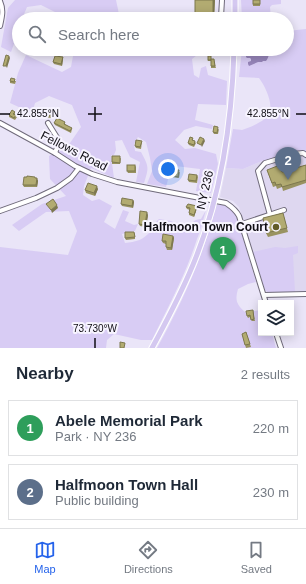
<!DOCTYPE html>
<html lang="en">
<head>
<meta charset="utf-8">
<style>
  :root { --surface:#fff; --page:#f2f2f3; --text:#1f2937; --muted:#747a83; --line:#e0e1e3; --accent:#2563eb }
  body { margin:0; font-family:Helvetica,sans-serif; background:var(--page); color:var(--text) }
  .controls { position:absolute; right:12px; bottom:12px; display:grid; overflow:hidden; border-radius:0px; box-shadow:0 2px 10px #0003 }
  .controls button { width:36px; height:36px; display:grid; place-items:center; padding:0; border:0; border-bottom:1px solid var(--line); background:var(--surface); color:var(--text); font:20px sans-serif }
  .you { position:absolute; left:168px; top:169px; width:14px; height:14px; margin:-10px; border:3px solid #fff; border-radius:50%; background:#1a73e8; box-shadow:0 0 0 6px #1a73e833 }
  .badge { display:grid; place-items:center; width:26px; height:26px; border-radius:50%; background:var(--accent); color:#fff; font-size:13px; font-weight:700 }
  .pin { position:absolute; translate:-50% -33px; filter:drop-shadow(0 1px 2px #0008) }
  .pin::after { content:''; position:absolute; top:21px; width:14px; height:12px; background:inherit; clip-path:polygon(0 0,100% 0,50% 100%) }
  .list { margin:0; padding:0; list-style:none }
  h2 { display:flex; justify-content:space-between; align-items:center; height:52px; margin:0; padding:0 16px; font-size:17px }
  h2 small { font-size:13px; font-weight:400; color:var(--muted) }
  .list li { display:grid; grid-template-columns:26px 1fr auto; gap:12px; align-items:center; box-sizing:border-box; height:56px; margin:0 8px 8px; padding:0 8px; border:1px solid var(--line); border-radius:0px }
  .list b { display:block; font-size:15px; white-space:nowrap }
  .list p { margin:0; font-size:13px; white-space:nowrap; color:var(--muted) }
  .list em { font-size:13px; font-style:normal; color:var(--muted) }
  .icon { flex:none; width:22px; height:22px; fill:none; stroke:currentColor; stroke-width:2; stroke-linecap:round; stroke-linejoin:round }
  .map { position:relative; flex:none; width:306px; height:348px; overflow:hidden }
  .search { position:absolute; background:var(--surface); box-shadow:0 2px 10px #0003; left:12px; right:12px; top:12px; height:44px; display:flex; align-items:center; gap:10px; box-sizing:border-box; padding:0 14px; border-radius:22px; color:var(--muted); font-size:15px }
  .sheet { height:180px; background:var(--surface) }
  nav { display:flex; justify-content:space-around; align-items:center; box-sizing:border-box; height:56px; border-top:1px solid var(--line); background:var(--surface); font-size:11px; color:var(--muted) }
  nav a { display:grid; justify-items:center; gap:2px }
  nav .on { color:var(--accent) }
  .map>svg:first-child { display:block }
  .built { fill:#ded7f0 }
  .green { fill:#d8ccf4 }
  .water { fill:#9786ba }
  .lines { fill:none; stroke-linecap:round; stroke-linejoin:round }
  .minor-casing { stroke:#706b7b; stroke-width:6 }
  .major-casing { stroke:#fff; stroke-width:7 }
  .minor { stroke:#fff; stroke-width:4 }
  .major { stroke:#d4c8f0; stroke-width:5 }
  .wall { fill:#999361 }
  .shaded-wall { fill:#7d784f }
  .building { fill:#b2ab71; stroke:#7d784f }
  .ticks { fill:none; stroke:#0f0d13; stroke-width:1.5 }
  .poi-dot { fill:#625c28; stroke:#f7f4ff; stroke-width:1.5 }
  .labels { text-anchor:middle; stroke-width:4; stroke-linejoin:round; paint-order:stroke }
  .street-label { font-size:12px; fill:#0f0d13; stroke:#f7f4ff }
  .poi-label { font-size:12px; font-weight:bold; fill:#0f0d13; stroke:#f7f4ff; text-anchor:end }
  .ticks-label { font-size:10px; text-anchor:middle; fill:#0f0d13; stroke:#f7f4ff; stroke-width:4; stroke-linejoin:round; paint-order:stroke }
</style>
</head>
<body>
<div class="map">
<svg width="306" height="348" viewBox="0 0 306 348">
  <rect width="100%" height="100%" fill="#eae5f8"/>
  <polygon class="built" points="295,151 306,153 306,291 269,293 265,290 239,207 233,201 220,197 226,168 243,169 262,161"/>
  <g class="green">
    <polygon points="15,0 116,0 120,19 55,19 55,12 41,5 27,7 22,19 19,19 19,30 11,52 1,47 8,8"/>
    <polygon points="241,0 281,0 281,4 272,5 270,7 271,19 242,19"/>
    <path d="M 306,29 L 306,153 L 295,151 L 262,161 L 243,169 L 226,168 L 233,129 C 236,129 240,130 242,130 C 249,128 267,120 269,114 C 274,104 265,86 259,78 L 239,77 L 242,49 L 287,49 L 287,31 Z"/>
    <path d="M 61,49 L 201,49 L 201,52 L 192,59 L 194,75 L 199,78 L 201,68 L 206,66 L 208,75 L 227,81 L 226,105 L 198,104 L 195,120 L 213,125 L 212,129 L 196,126 L 184,130 L 175,140 L 185,149 L 195,148 L 216,154 L 218,164 L 211,193 L 196,191 L 200,169 L 175,166 L 170,172 L 166,187 L 147,184 L 152,171 L 150,158 L 146,142 L 138,137 L 134,144 L 135,151 L 141,152 C 149,167 149,167 144,183 L 136,182 L 140,162 L 130,157 L 122,140 L 115,141 L 116,150 L 114,155 L 111,156 L 114,178 L 91,168 L 84,186 L 83,195 L 92,201 L 99,199 L 112,206 L 104,222 L 115,229 L 123,210 L 129,212 L 125,221 L 134,225 L 138,224 L 135,231 L 122,234 L 125,243 C 135,242 145,240 151,230 C 154,226 155,222 159,219 L 171,221 L 182,227 L 189,228 C 192,223 194,219 201,219 L 206,210 C 203,220 201,230 197,239 C 186,274 168,307 152,340 L 141,340 L 114,334 L 107,340 L 106,348 L 0,348 L 0,247 L 68,255 L 77,231 L 69,211 L 46,212 L 19,231 L 12,225 L 42,204 L 66,196 L 50,179 L 49,156 L 70,143 L 81,127 L 72,105 L 49,96 L 35,103 L 32,113 L 10,103 L 18,73 L 26,55 L 62,72 L 71,67 L 73,56 Z"/>
    <path d="M 220,204 L 232,209 L 237,218 L 256,282 L 248,284 L 238,289 C 235,300 236,304 245,312 L 261,310 L 261,333 L 272,333 L 276,348 L 157,348 C 182,303 204,255 216,205 Z"/>
    <polygon points="298,246 298,253 293,255 295,292 269,293 265,290 253,252 275,247 285,248"/>
  </g>
  <path class="water" d="M 253,49 L 256,52 L 266,50 C 270,53 269,57 266,61 L 263,61 L 262,62 L 258,62 L 249,66 L 248,64 L 248,62 L 251,61 L 251,59 L 250,58 L 247,58 L 246,57 L 246,52 Z"/>
  <g class="lines">
    <g class="minor-casing">
      <g id="minor">
        <polyline points="222,0 221,17 223,19"/>
        <path d="M 0,1 C 4,10 2,17 0,26"/>
        <path d="M 0,123 L 55,153 L 75,166 L 92,174 L 117,182 L 226,203 C 232,207 236,210 239,216 L 266,303"/>
        <polyline points="48,123 58,139 58,145 55,153"/>
        <polyline points="0,211 36,198 57,188 71,178 79,168"/>
        <polyline points="270,215 258,171 265,163 294,154 303,153 306,155"/>
        <polyline points="242,224 284,210"/>
        <polyline points="264,295 306,294"/>
        <polyline points="276,333 281,348"/>
      </g>
    </g>
    <g class="major-casing">
      <g id="major">
        <polyline points="235,19 235,0"/>
        <path d="M 152,348 C 165,324 178,299 189,274 C 220,204 232,125 234,49"/>
      </g>
    </g>
    <use href="#minor" class="minor"/>
    <use href="#major" class="major"/>
  </g>
  <g class="wall">
    <polygon points="215,0 214,17 196,17 195,13"/>
    <polygon points="260,0 260,6 253,6 253,4"/>
    <polygon points="202,49 209,49 209,51 203,51"/>
    <polygon points="211,56 211,59 214,61 216,68 211,68 211,61 208,61 208,60"/>
    <polygon points="63,57 63,59 62,66 54,64 53,62"/>
    <polygon points="10,81 16,81 15,84 10,83"/>
    <polygon points="15,112 15,115 16,115 17,117 15,120 9,117 9,115"/>
    <polygon points="51,112 51,118 42,117 42,115"/>
    <polygon points="65,122 65,124 72,129 71,133 55,125 54,123"/>
    <polygon points="219,129 218,134 214,134 213,132"/>
    <polygon points="193,138 193,140 196,143 194,147 189,145 188,143"/>
    <polygon points="142,142 141,149 136,148 135,146"/>
    <polygon points="121,158 120,164 112,164 112,162"/>
    <polygon points="135,165 136,167 136,173 128,173 127,171"/>
    <polygon points="306,165 306,183 283,191 282,187 277,189 276,186 273,187 267,170 283,172"/>
    <polygon points="180,172 179,178 171,177 170,175"/>
    <polygon points="197,175 198,177 197,183 189,182 188,180"/>
    <polygon points="36,178 38,181 37,187 24,187 23,185"/>
    <polygon points="98,189 95,196 86,193 85,190"/>
    <polygon points="133,200 134,202 133,208 122,206 121,204"/>
    <polygon points="197,206 197,208 194,217 189,215 189,213 190,210 187,209 186,207"/>
    <polygon points="148,215 146,227 140,226 139,224"/>
    <polygon points="284,217 288,232 268,237 266,233"/>
    <polygon points="135,233 135,239 126,240 125,238"/>
    <polygon points="173,236 174,238 172,250 167,250 166,247 166,244 163,243 162,241"/>
    <polygon points="228,247 229,254 224,255 223,253"/>
    <polygon points="253,311 255,321 252,321 250,317 248,318 247,316"/>
    <polygon points="246,332 251,347 246,348 242,334"/>
  </g>
  <g class="shaded-wall">
    <polygon points="213,0 215,0 214,17 213,14"/>
    <polygon points="9,56 10,58 7,68 6,66"/>
    <polygon points="63,57 63,59 62,66 61,64"/>
    <polygon points="204,139 205,141 202,147 201,145"/>
    <polygon points="37,178 38,181 37,187 36,185"/>
    <polygon points="97,186 98,189 95,196 94,193"/>
    <polygon points="133,200 134,202 133,208 132,206"/>
    <polygon points="57,205 58,208 52,213 51,210"/>
    <polygon points="197,206 197,208 194,217 194,215"/>
    <polygon points="147,212 148,215 146,227 145,225"/>
    <polygon points="173,236 174,238 172,250 171,248"/>
  </g>
  <g class="building">
    <polygon points="195,0 213,0 213,14 195,13"/>
    <rect x="253" y="0" width="7" height="4"/>
    <polygon points="35,14 41,14 41,17 42,17 42,19 34,19"/>
    <polygon points="6,55 9,56 6,66 3,66"/>
    <polygon points="55,56 63,57 61,64 53,62"/>
    <rect x="208" y="56" width="3" height="4"/>
    <polygon points="211,59 214,59 215,66 211,66"/>
    <polygon points="11,78 15,79 14,82 10,81"/>
    <polygon points="42,109 51,110 50,116 42,115"/>
    <polygon points="12,110 15,112 13,114 16,115 14,118 9,115"/>
    <polygon points="57,118 65,122 64,124 72,128 70,131 54,123"/>
    <polygon points="214,126 218,127 217,133 213,132"/>
    <polygon points="190,137 193,138 192,140 195,141 194,145 188,143"/>
    <polygon points="200,137 204,139 201,145 197,143"/>
    <polygon points="136,140 142,141 140,147 135,146"/>
    <polygon points="112,156 120,156 120,163 112,162"/>
    <rect x="127" y="165" width="8" height="6"/>
    <polygon points="280,165 282,172 306,165 306,180 282,187 281,184 276,185 275,182 272,183 267,170"/>
    <polygon points="171,169 179,170 178,177 170,175"/>
    <polygon points="189,174 197,175 196,181 188,180"/>
    <polygon points="27,176 35,177 35,178 37,178 36,185 23,185 24,177 27,177"/>
    <polygon points="88,183 97,186 94,193 85,190"/>
    <polygon points="122,198 133,200 132,206 121,204"/>
    <polygon points="53,199 57,205 51,210 46,204"/>
    <polygon points="188,204 197,206 194,215 189,213 190,208 186,207"/>
    <polygon points="140,211 147,212 145,225 139,224"/>
    <polygon points="283,213 287,228 266,233 263,218"/>
    <polygon points="125,232 134,232 135,237 125,238"/>
    <polygon points="163,234 173,236 171,248 166,247 166,241 162,241"/>
    <polygon points="223,247 228,247 229,253 223,253"/>
    <polygon points="253,310 254,319 251,320 250,315 247,316 246,311"/>
    <polygon points="246,332 250,344 245,345 242,334"/>
    <polygon points="120,342 125,343 124,348 120,348"/>
  </g>
  <path class="ticks" d="M 95,107 L 95,121M 0,114 L 10,114M 88,114 L 102,114M 296,114 L 306,114M 95,338 L 95,348"/>
  <circle class="poi-dot" cx="276" cy="227" r="4"/>
  <g class="labels">
    <g class="street-label">
      <text transform="translate(74 151) rotate(27)" y="4">Fellows Road</text>
      <text transform="translate(205 190) rotate(-77)" y="4">NY 236</text>
    </g>
    <g class="poi-label">
      <text x="268" y="231">Halfmoon Town Court</text>
    </g>
  </g>
  <g class="ticks-label">
    <text x="38" y="117">42.855°N</text>
    <text x="268" y="117">42.855°N</text>
    <text x="95" y="332">73.730°W</text>
  </g>
</svg>
<div class="controls">
<button><svg class="icon" aria-label="layers" viewBox="0 0 24 24"><path d="M12 4l9 5-9 5-9-5zM3 14l9 5 9-5"/></svg></button>
</div>
<div class="you"></div>
<div class="pin badge" style="left:223px;top:270px;background:#2e9e5b">1</div>
<div class="pin badge" style="left:288px;top:180px;background:#5c6f8a">2</div>
<div class="search"><svg class="icon" aria-label="search" viewBox="0 0 24 24"><circle cx="10" cy="10" r="6"/><path d="M15 15l6 6"/></svg>Search here</div>
</div>
<section class="sheet">
<h2>Nearby<small>2 results</small></h2>
<ul class="list">
<li><span class="badge" style="background:#2e9e5b">1</span><div><b>Abele Memorial Park</b><p>Park · NY 236</p></div><em>220 m</em></li>
<li><span class="badge" style="background:#5c6f8a">2</span><div><b>Halfmoon Town Hall</b><p>Public building</p></div><em>230 m</em></li>
</ul>
</section>
<nav>
<a class="on"><svg class="icon" aria-label="map" viewBox="0 0 24 24"><path d="M3 6l6-2 6 2 6-2v14l-6 2-6-2-6 2zM9 4v14M15 6v14"/></svg>Map</a>
<a><svg class="icon" aria-label="directions" viewBox="0 0 24 24"><path d="M12 3l9 9-9 9-9-9zM9 14v-3h6M13 9l2 2-2 2"/></svg>Directions</a>
<a><svg class="icon" aria-label="saved" viewBox="0 0 24 24"><path d="M7 4h10v16l-5-4-5 4z"/></svg>Saved</a>
</nav>
</body>
</html>
